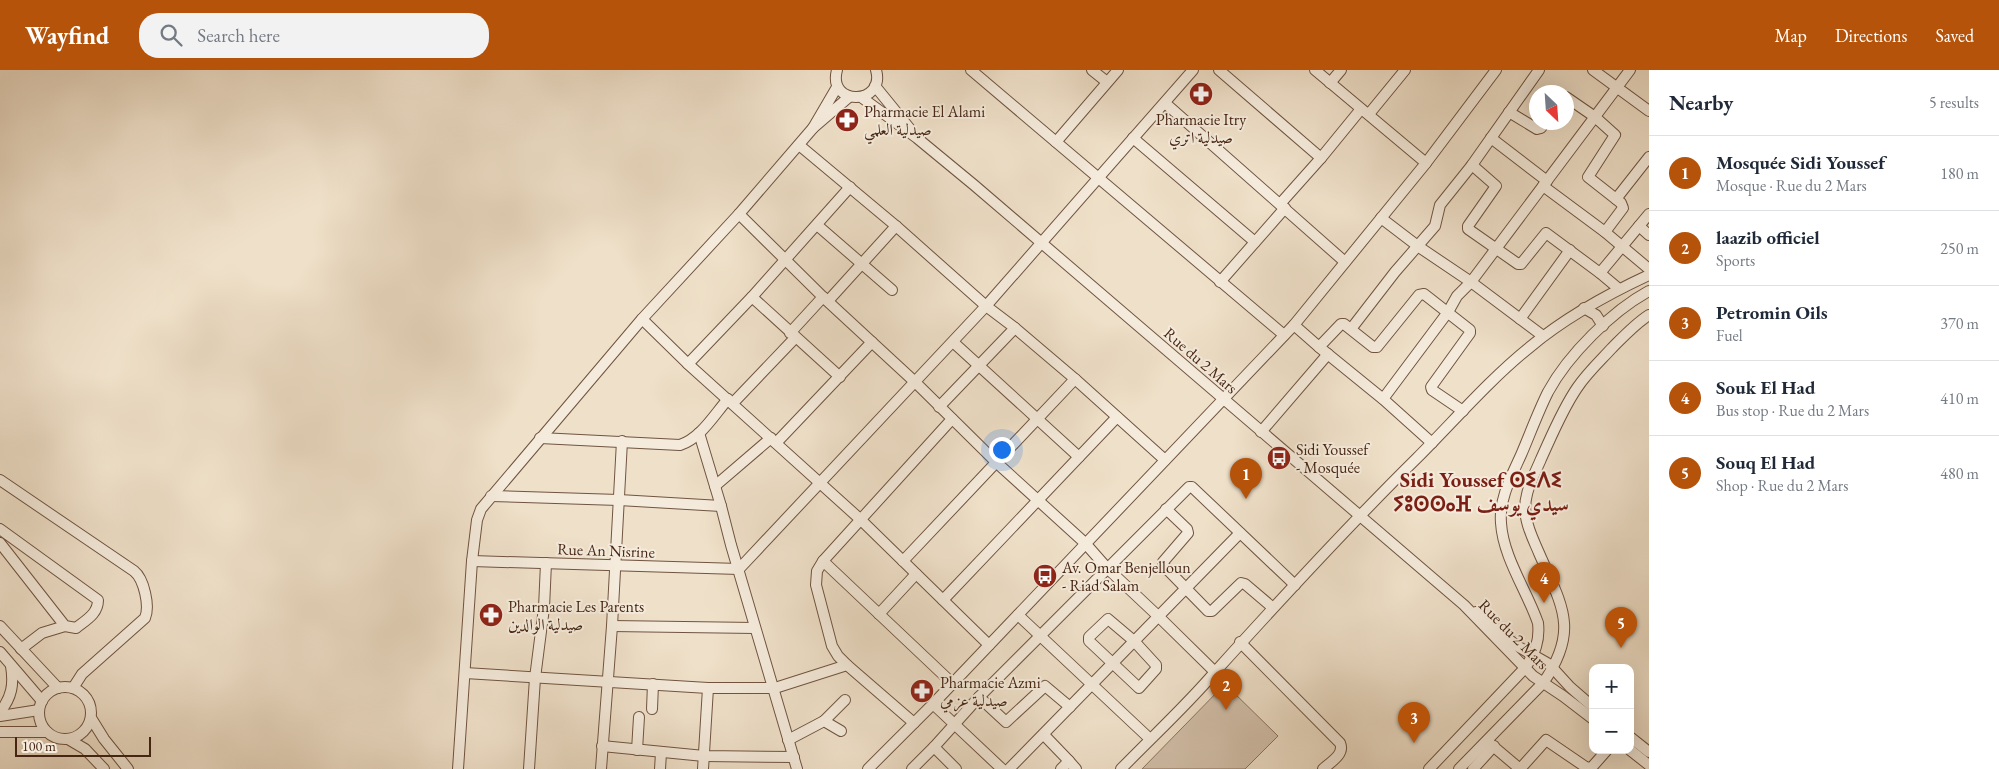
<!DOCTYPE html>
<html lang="en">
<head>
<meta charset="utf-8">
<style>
  :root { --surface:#fff; --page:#f2f2f3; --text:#1f2937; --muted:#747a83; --line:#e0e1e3; --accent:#b45309 }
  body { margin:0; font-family:"EB Garamond",Amiri,"Noto Sans Tifinagh",serif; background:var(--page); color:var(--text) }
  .controls { position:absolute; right:15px; bottom:15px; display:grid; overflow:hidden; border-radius:10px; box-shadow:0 5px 20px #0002 }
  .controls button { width:45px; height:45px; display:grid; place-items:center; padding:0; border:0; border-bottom:1px solid var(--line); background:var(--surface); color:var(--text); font:25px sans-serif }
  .compass { position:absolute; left:1529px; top:15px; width:45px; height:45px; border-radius:50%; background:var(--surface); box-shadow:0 5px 20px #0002; rotate:155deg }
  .scale { position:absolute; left:15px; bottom:12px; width:136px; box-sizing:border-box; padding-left:5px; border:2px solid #462613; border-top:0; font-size:14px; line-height:18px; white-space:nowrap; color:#462613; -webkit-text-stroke:4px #f5ebdc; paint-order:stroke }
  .you { position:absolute; left:1001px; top:379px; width:18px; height:18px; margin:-12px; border:4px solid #fff; border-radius:50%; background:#1a73e8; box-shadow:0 0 0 8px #1a73e833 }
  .badge { display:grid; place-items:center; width:32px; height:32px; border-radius:50%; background:var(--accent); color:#fff; font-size:16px; font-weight:700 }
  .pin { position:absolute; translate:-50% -41px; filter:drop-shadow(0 1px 2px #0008) }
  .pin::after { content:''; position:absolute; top:26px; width:18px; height:15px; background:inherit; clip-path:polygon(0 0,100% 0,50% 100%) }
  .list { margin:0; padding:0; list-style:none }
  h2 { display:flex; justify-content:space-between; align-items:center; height:65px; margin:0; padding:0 20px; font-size:21px }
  h2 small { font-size:16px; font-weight:400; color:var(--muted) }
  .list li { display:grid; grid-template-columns:32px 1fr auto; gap:15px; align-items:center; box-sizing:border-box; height:75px; padding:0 20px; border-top:1px solid var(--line) }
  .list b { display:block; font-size:19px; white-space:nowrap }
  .list p { margin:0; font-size:16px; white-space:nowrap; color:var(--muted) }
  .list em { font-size:16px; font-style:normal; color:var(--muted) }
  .icon { flex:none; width:28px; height:28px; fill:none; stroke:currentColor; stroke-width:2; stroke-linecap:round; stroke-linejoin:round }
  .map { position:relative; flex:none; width:1649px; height:699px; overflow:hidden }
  header { display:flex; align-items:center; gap:30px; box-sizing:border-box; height:70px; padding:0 25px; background:var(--accent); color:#fff }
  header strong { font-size:24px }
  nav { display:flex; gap:28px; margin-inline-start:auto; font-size:18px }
  .search { width:350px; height:45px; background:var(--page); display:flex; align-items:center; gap:12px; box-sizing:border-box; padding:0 18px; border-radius:20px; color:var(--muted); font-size:19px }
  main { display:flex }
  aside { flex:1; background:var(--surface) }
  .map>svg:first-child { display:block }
  .green { fill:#d2c0aa; stroke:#8c735e }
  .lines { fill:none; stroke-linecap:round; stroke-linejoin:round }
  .minor-casing { stroke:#705440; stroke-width:12 }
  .minor { stroke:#f5ebdc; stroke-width:10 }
  .labels { text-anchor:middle; stroke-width:4; stroke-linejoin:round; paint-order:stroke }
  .poi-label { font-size:16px; fill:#462613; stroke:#f5ebdc; text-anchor:start }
  .street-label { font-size:16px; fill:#462613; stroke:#f5ebdc }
  .district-label { font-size:21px; font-weight:bold; fill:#7a1f14; stroke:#f5ebdc }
</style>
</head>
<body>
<header>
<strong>Wayfind</strong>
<div class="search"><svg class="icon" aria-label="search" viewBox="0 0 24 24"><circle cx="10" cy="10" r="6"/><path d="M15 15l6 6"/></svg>Search here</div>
<nav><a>Map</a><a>Directions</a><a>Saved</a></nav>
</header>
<main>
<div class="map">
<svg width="1649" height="699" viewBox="0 0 1649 699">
  <rect width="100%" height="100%" fill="#efe0c9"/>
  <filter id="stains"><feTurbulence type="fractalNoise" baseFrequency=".004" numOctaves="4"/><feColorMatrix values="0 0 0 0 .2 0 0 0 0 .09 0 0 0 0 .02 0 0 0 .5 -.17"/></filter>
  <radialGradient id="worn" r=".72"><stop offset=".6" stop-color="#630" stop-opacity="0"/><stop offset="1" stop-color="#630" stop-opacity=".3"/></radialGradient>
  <polygon class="green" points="1225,614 1278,666 1245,699 1142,699"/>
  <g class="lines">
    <g class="minor-casing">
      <g id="minor">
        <path d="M 837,0 C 827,37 886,35 876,0"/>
        <polyline points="971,0 1284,265"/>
        <polyline points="1092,0 1107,12"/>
        <polyline points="1219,0 1321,88"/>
        <polyline points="1315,0 1426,93"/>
        <polyline points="1593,0 1649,41"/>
        <polyline points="1330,13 1341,0"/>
        <polyline points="875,16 910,59"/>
        <polyline points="837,17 813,58 849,27"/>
        <polyline points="861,27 917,68 974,115 1464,535 1533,606 1563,626 1593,649"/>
        <polyline points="1566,27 1595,47 1615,65 1588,107 1616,129 1649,87"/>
        <polyline points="1165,33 1345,192"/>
        <polyline points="1509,42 1537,59 1541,58 1545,52"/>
        <polyline points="1369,44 1405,0"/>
        <polyline points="1133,68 1255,172"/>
        <polyline points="1491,68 1547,111"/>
        <polyline points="1056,72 1118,0"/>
        <polyline points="799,75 896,156 986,236 1015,258 1075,309 1165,390"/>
        <polyline points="1472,95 1496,116 1468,156 1468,159 1518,194 1521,194 1546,163 1600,203 1649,144"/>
        <polyline points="1543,116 1605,162 1649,199"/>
        <polyline points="1280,134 1321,88 1361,39"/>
        <polyline points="739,144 823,227 915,312 997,393 1085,473 1107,498 1158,546 1215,602"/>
        <polyline points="1381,148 1419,177 1471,212 1543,266"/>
        <polyline points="817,155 892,220"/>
        <polyline points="1639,156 1649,165"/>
        <polyline points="1605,162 1623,138 1621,133 1616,129"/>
        <polyline points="1600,203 1619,219"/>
        <polyline points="1220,212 1285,138"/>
        <polyline points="752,227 840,307"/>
        <polyline points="828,231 896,156"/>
        <polyline points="1584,238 1596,245 1603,256"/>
        <polyline points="642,249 688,294 861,450 989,575"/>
        <polyline points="1520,249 1570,180"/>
        <polyline points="1294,255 1319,277 1341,254 1344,254 1373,277 1377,277 1419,225 1424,224 1470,260 1470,263 1431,317 1432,320 1463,341"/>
        <polyline points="1351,259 1395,202 1435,156 1440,135 1472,95 1539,0"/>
        <polyline points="790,263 823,227"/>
        <polyline points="953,272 1079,387"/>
        <polyline points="1319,277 1383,329 1432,373"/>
        <polyline points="688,294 752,227 850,117"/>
        <polyline points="1383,329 1448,242 1457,226 1471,212 1630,0"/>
        <polyline points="733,333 795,268"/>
        <polyline points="939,337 1015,258"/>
        <polyline points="1261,362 1328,284"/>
        <polyline points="699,363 721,436 731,475 797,699"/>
        <path d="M 540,368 L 680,375 C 701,368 714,345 728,329"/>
        <polyline points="776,373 872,272"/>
        <path d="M 0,410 L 134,501 C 144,509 150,536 145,548 L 82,604 L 73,618"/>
        <polyline points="715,416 771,368"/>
        <polyline points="491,426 619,430 721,436"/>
        <polyline points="1166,439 1187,459 1188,463 1163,492 1163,495 1208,541 1212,541 1241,513 1245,514 1272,537"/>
        <path d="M 0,459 L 98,530 C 98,544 86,550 76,558 L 65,556 L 0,473"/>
        <polyline points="472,491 739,499 986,236 1193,0"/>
        <polyline points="823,491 952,613"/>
        <polyline points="903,491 1075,309"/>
        <polyline points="943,530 1117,347"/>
        <polyline points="1476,542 1517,576 1549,594 1570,617 1593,637"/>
        <polyline points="879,544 916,504"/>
        <polyline points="1018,545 1150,669"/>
        <polygon points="1108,549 1134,571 1156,595 1156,599 1139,618 1089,571 1089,567"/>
        <polyline points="0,556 58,618"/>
        <polyline points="612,556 755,558"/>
        <path d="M 1240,572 L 1340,673 C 1345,684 1331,692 1323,699"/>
        <polyline points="21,579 42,563 65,556"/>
        <polyline points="0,582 42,631"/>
        <polyline points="847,595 838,586 832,576 816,515 817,501 823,491 952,349"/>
        <polyline points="465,603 708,618 775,618 847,595 914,653"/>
        <circle cx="65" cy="643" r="26"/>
        <polyline points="979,627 1006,652 1045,616 1070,637"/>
        <polyline points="933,634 1002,699"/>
        <polyline points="652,639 653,614"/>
        <path d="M 0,642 C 12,627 14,614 11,596"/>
        <polyline points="0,646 39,640"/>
        <polyline points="91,648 104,669 128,699"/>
        <polyline points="824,651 845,630"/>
        <polyline points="0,662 47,662"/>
        <polyline points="1044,665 1069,691 1061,699"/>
        <polyline points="1630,667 1649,682"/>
        <polyline points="68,669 85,679 104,699"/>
        <polyline points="788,670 824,651 841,661"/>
        <polyline points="1487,671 1520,699"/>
        <polyline points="602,676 704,686 794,687"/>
        <polyline points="637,680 639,647"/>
        <polyline points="1630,680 1649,695"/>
        <polyline points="1069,691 1076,699"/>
        <polyline points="458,699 472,491 477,450 481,439 642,249 739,144 813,58"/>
        <polyline points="529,699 535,608 544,538 546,493"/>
        <polyline points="601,699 612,556 622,371"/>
        <polyline points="660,699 661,683"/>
        <polyline points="703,699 708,618"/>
        <polyline points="868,699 933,634 1294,255 1426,93 1496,0"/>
        <polyline points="912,699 934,677"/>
        <polyline points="956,699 934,677 979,627 1189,417 1192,417 1295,515"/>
        <polyline points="1009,699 1240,463"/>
        <path d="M 1121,699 C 1152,667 1186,636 1215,602 C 1281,529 1347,457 1417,388 C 1454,351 1489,310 1530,277 C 1566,247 1606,225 1649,205"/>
        <path d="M 1429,699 L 1525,598 C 1535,583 1540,571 1538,553 C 1527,521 1503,487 1501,453 C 1499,429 1511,407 1521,385 C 1530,364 1538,342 1548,322 C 1568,285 1612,241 1649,221"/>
        <path d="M 1459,699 L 1543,613 C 1580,560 1562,536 1539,483 C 1534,471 1528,460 1526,447 C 1522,426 1533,408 1541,389 C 1552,365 1562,340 1577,318 C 1587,303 1600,291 1612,278 C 1624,266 1635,254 1649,245"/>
        <polyline points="1473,699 1494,676"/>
        <polyline points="1520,699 1546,670 1587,698 1592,697 1607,680"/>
      </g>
    </g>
    <use href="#minor" class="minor"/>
  </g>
  <defs>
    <g id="pharmacy-disc" transform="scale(1.25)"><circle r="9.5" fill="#8f2418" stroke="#f5ebdc"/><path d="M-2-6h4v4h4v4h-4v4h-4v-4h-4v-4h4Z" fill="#fff"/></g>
    <g id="bus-disc" transform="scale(1.25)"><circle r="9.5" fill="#8f2418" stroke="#f5ebdc"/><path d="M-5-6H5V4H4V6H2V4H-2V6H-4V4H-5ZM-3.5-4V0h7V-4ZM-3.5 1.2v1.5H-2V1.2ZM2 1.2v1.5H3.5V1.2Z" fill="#fff"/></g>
  </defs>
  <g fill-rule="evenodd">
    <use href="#pharmacy-disc" x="1201" y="24"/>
    <use href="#pharmacy-disc" x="847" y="50"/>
    <use href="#bus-disc" x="1279" y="388"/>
    <use href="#bus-disc" x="1045" y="506"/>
    <use href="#pharmacy-disc" x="491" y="545"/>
    <use href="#pharmacy-disc" x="922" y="621"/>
  </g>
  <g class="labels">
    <g class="poi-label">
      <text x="864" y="47">Pharmacie El Alami<tspan x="864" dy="18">صيدلية العلمي</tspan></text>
      <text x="1201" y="55" text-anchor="middle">Pharmacie Itry<tspan x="1201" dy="18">صيدلية اتري</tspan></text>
      <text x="1296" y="385">Sidi Youssef<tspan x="1296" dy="18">- Mosquée</tspan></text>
      <text x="1062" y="503">Av. Omar Benjelloun<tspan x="1062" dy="18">- Riad Salam</tspan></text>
      <text x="508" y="542">Pharmacie Les Parents<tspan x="508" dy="18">صيدلية الوالدين</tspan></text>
      <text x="940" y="618">Pharmacie Azmi<tspan x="940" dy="18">صيدلية عزمي</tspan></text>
    </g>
    <g class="street-label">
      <text transform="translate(1201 290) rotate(41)" y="6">Rue du 2 Mars</text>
      <text transform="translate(606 480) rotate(2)" y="6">Rue An Nisrine</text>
      <text transform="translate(1514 564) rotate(45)" y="6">Rue du 2 Mars</text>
    </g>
    <g class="district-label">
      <text x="1481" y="417">Sidi Youssef ⵙⵉⴷⵉ<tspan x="1481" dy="24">ⵢⵓⵙⵙⴰⴼ سيدي يوسف</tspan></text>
    </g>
  </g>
  <rect width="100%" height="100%" filter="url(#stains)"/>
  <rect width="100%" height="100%" fill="url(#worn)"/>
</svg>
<div class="controls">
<button>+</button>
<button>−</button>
</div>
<svg class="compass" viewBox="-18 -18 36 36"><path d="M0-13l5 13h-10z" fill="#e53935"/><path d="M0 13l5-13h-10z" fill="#747a83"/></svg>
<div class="scale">100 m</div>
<div class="you"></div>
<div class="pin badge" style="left:1246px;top:429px">1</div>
<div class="pin badge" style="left:1226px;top:640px">2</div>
<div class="pin badge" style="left:1414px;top:673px">3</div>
<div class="pin badge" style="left:1544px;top:533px">4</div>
<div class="pin badge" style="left:1621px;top:578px">5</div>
</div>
<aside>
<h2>Nearby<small>5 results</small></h2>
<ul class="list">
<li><span class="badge">1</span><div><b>Mosquée Sidi Youssef</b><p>Mosque · Rue du 2 Mars</p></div><em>180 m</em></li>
<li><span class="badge">2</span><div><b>laazib officiel</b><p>Sports</p></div><em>250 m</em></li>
<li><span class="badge">3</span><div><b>Petromin Oils</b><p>Fuel</p></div><em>370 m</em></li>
<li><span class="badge">4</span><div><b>Souk El Had</b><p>Bus stop · Rue du 2 Mars</p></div><em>410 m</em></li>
<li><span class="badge">5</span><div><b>Souq El Had</b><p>Shop · Rue du 2 Mars</p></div><em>480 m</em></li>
</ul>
</aside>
</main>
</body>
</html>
